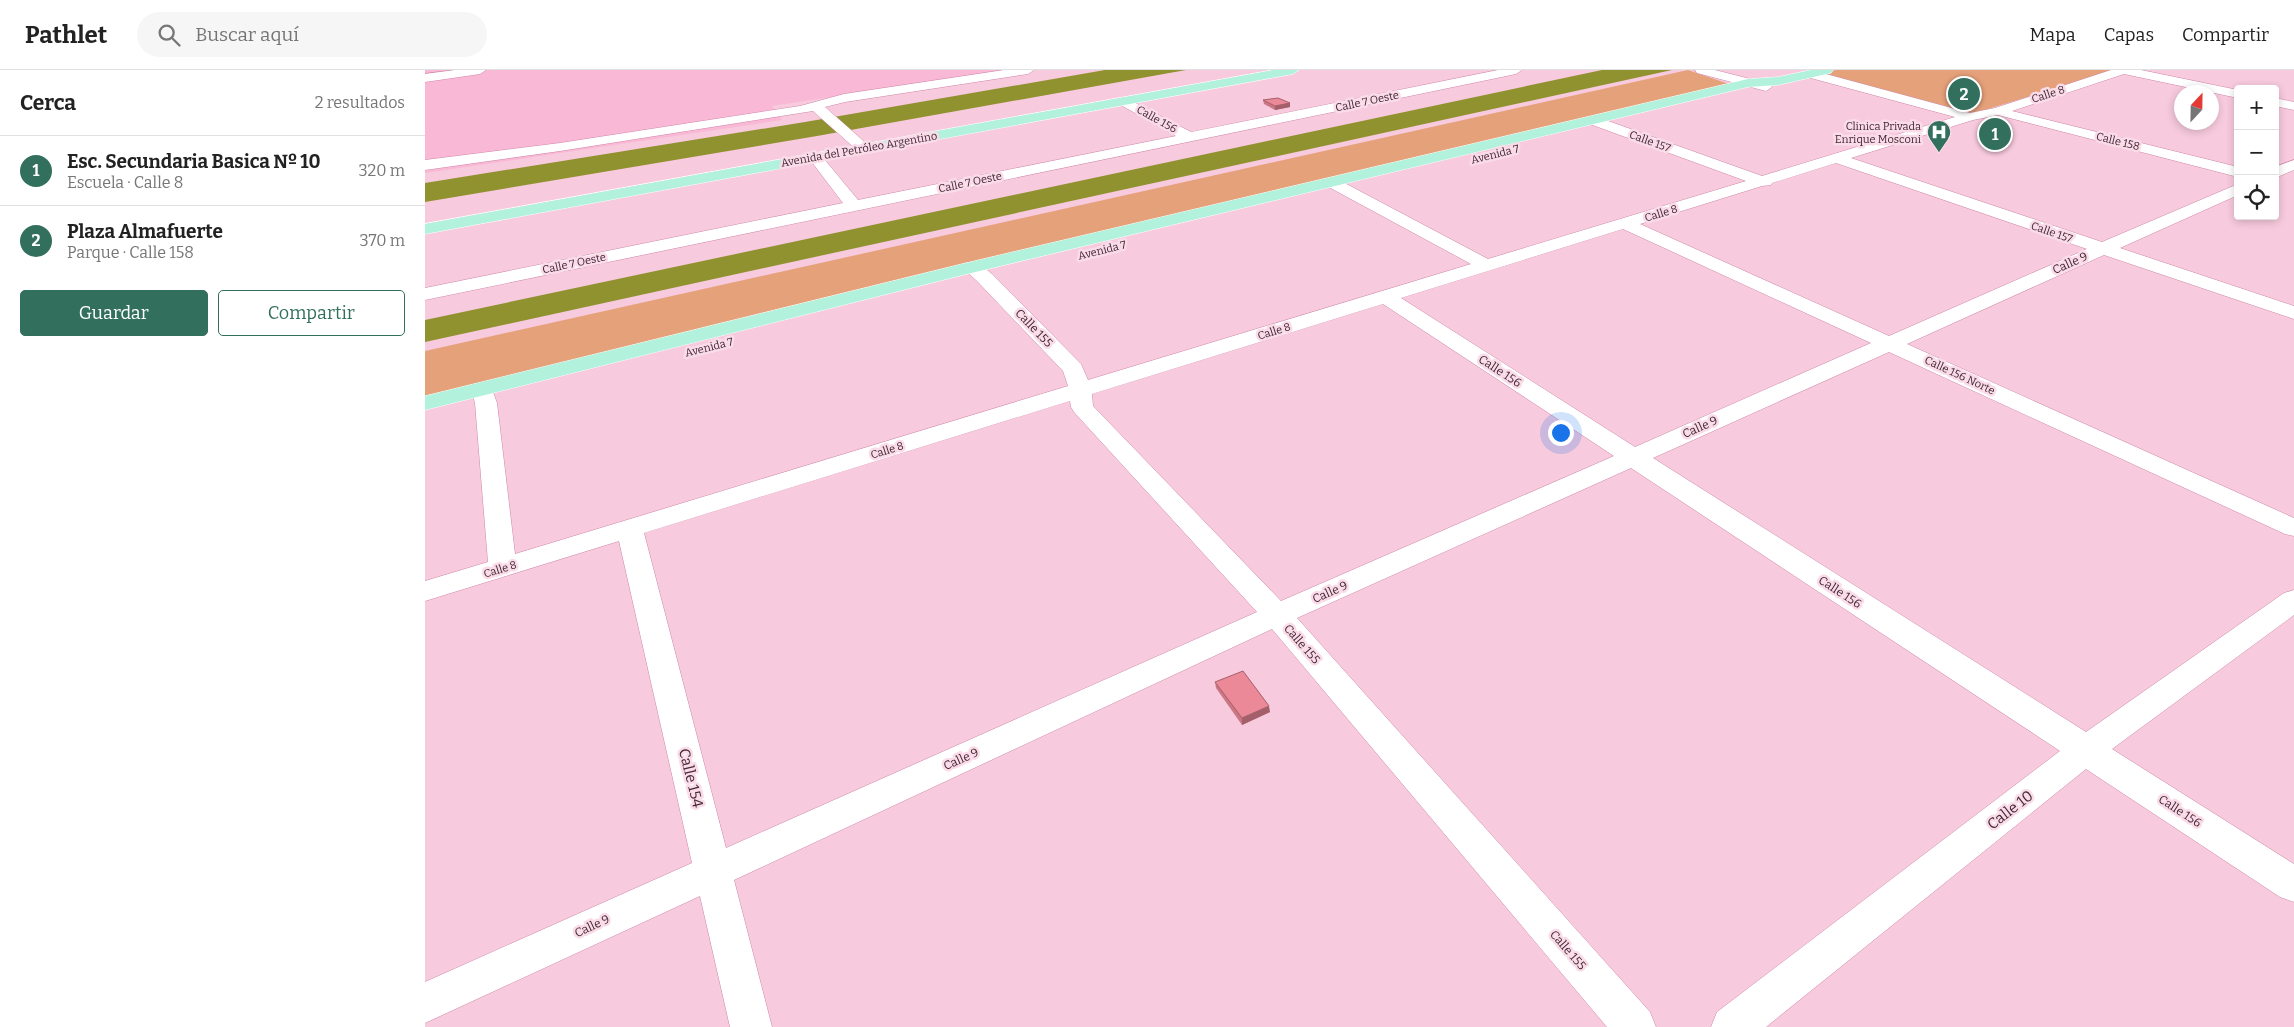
<!DOCTYPE html>
<html lang="es">
<head>
<meta charset="utf-8">
<style>
  :root { --surface:#fff; --page:#f6f6f6; --text:#222; --muted:#767676; --line:#e0e0e0; --accent:#32705d }
  body { margin:0; font-family:Bitter,serif; background:var(--page); color:var(--text) }
  .controls { position:absolute; right:15px; top:15px; display:grid; overflow:hidden; border-radius:5px; box-shadow:0 2px 8px #0003 }
  .controls button { width:45px; height:45px; display:grid; place-items:center; padding:0; border:0; border-bottom:1px solid var(--line); background:var(--surface); color:var(--text); font:25px sans-serif }
  .compass { position:absolute; left:1749px; top:15px; width:45px; height:45px; border-radius:50%; background:var(--surface); box-shadow:0 2px 8px #0003; rotate:22deg }
  .you { position:absolute; left:1135px; top:362px; width:18px; height:18px; margin:-12px; border:4px solid #fff; border-radius:50%; background:#1a73e8; box-shadow:0 0 0 8px #1a73e833 }
  .badge { display:grid; place-items:center; width:32px; height:32px; border-radius:50%; background:var(--accent); color:#fff; font-size:16px; font-weight:700 }
  .pin { position:absolute; translate:-50% -50%; border:2px solid #fff; box-shadow:0 1px 5px #0006 }
  .list { margin:0; padding:0; list-style:none }
  h2 { display:flex; justify-content:space-between; align-items:center; height:65px; margin:0; padding:0 20px; font-size:21px }
  h2 small { font-size:16px; font-weight:400; color:var(--muted) }
  .list li { display:grid; grid-template-columns:32px 1fr auto; gap:15px; align-items:center; box-sizing:border-box; height:70px; padding:0 20px; border-top:1px solid var(--line) }
  .list b { display:block; font-size:19px; white-space:nowrap }
  .list p { margin:0; font-size:16px; white-space:nowrap; color:var(--muted) }
  .list em { font-size:16px; font-style:normal; color:var(--muted) }
  .actions { display:flex; gap:10px; padding:15px 20px }
  .actions a { flex:1; padding:11px 0; border:1px solid var(--accent); border-radius:5px; text-align:center; font-size:18px; color:var(--accent) }
  .actions .main { background:var(--accent); color:#fff }
  .icon { flex:none; width:28px; height:28px; fill:none; stroke:currentColor; stroke-width:2; stroke-linecap:round; stroke-linejoin:round }
  .map { position:relative; flex:none; width:1869px; height:957px; overflow:hidden }
  header { display:flex; align-items:center; gap:30px; box-sizing:border-box; height:70px; padding:0 25px; background:var(--surface); border-bottom:1px solid var(--line) }
  header strong { font-size:24px }
  nav { display:flex; gap:28px; margin-inline-start:auto; font-size:18px }
  .search { width:350px; height:45px; background:var(--page); display:flex; align-items:center; gap:12px; box-sizing:border-box; padding:0 18px; border-radius:28px; color:var(--muted); font-size:19px }
  main { display:flex }
  aside { flex:1; background:var(--surface) }
  .map>svg:first-child { display:block }
  .built { fill:#f9b8d5 }
  .green { fill:#e5a17a }
  .water { fill:#90922f }
  .lines { fill:none; stroke-linecap:round; stroke-linejoin:round }
  .minor-casing { stroke:#ce88a8; stroke-width:1 }
  .major-casing { stroke:#fff; stroke-width:1 }
  .minor { fill:#fff; fill-rule:evenodd }
  .major { fill:#b2f2dd; fill-rule:evenodd }
  .wall { fill:#ca7683 }
  .shaded-wall { fill:#a4606a }
  .building { fill:#eb8998; stroke:#a4606a }
  .labels { text-anchor:middle; stroke-width:5; stroke-linejoin:round; paint-order:stroke }
  .far-street-label { font-size:11px; fill:#432734; stroke:#fadce8 }
  .far-poi-label { font-size:11px; fill:#432734; stroke:#fadce8; text-anchor:end }
  .street-label { font-size:12px; fill:#432734; stroke:#fadce8 }
  .near-street-label { font-size:15px; fill:#432734; stroke:#fadce8 }
</style>
</head>
<body>
<header>
<strong>Pathlet</strong>
<div class="search"><svg class="icon" aria-label="search" viewBox="0 0 24 24"><circle cx="10" cy="10" r="6"/><path d="M15 15l6 6"/></svg>Buscar aquí</div>
<nav><a>Mapa</a><a>Capas</a><a>Compartir</a></nav>
</header>
<main>
<aside>
<h2>Cerca<small>2 resultados</small></h2>
<ul class="list">
<li><span class="badge">1</span><div><b>Esc. Secundaria Basica Nº 10</b><p>Escuela · Calle 8</p></div><em>320 m</em></li>
<li><span class="badge">2</span><div><b>Plaza Almafuerte</b><p>Parque · Calle 158</p></div><em>370 m</em></li>
</ul>
<div class="actions"><a class="main">Guardar</a><a>Compartir</a></div>
</aside>
<div class="map">
<svg width="1869" height="957" viewBox="0 0 1869 957">
  <rect width="100%" height="100%" fill="#f7cadd"/>
  <polygon class="built" points="0,0 583,0 347,36 357,50 0,103"/>
  <g class="green">
    <polygon points="1263,0 1307,15 0,326 0,281"/>
    <polygon points="1411,0 1691,0 1543,45 1394,4"/>
  </g>
  <g class="water">
    <polygon points="680,0 761,0 392,66 0,132 0,113 380,52"/>
    <polygon points="1177,0 1247,0 0,272 0,250"/>
  </g>
  <g class="lines">
    <g class="minor-casing">
      <g id="minor">
        <polygon points="30,0 61,0 55,4 0,12 0,4"/>
        <polygon points="579,0 609,0 603,4 420,32 400,37 443,75 445,78 443,81 433,81 388,41 135,81 0,100 0,90 135,73 375,36 419,24"/>
        <polygon points="1073,0 1097,0 1091,4 0,230 0,218 418,133 383,87 390,83 395,84 433,130 751,66 694,34 692,31 699,27 766,62"/>
        <polygon points="1270,0 1290,0 1345,14 1347,17 1341,21 1272,3"/>
        <path d="M 1386,0 L 1545,43 L 1570,38 L 1686,0 L 1716,0 L 1813,20 L 1813,28 L 1699,4 L 1587,41 L 1813,97 L 1813,107 L 1573,45 L 1548,50 L 1426,88 L 1677,172 L 1813,114 L 1813,125 L 1695,178 L 1869,236 L 1869,249 L 1679,185 L 1482,274 L 1869,448 L 1869,466 L 1860,464 L 1464,282 L 1228,388 L 1661,662 L 1859,523 L 1869,520 L 1869,545 L 1687,679 L 1869,794 L 1869,832 L 1855,827 L 1661,699 L 1341,957 L 1286,957 L 1292,942 L 1635,681 L 1206,398 L 872,548 L 1225,942 L 1231,957 L 1182,957 L 847,559 L 309,810 L 347,957 L 305,957 L 275,826 L 0,953 L 0,912 L 267,793 L 194,471 L 0,531 L 0,511 L 63,492 L 50,333 L 46,319 L 49,314 L 57,312 L 65,314 L 72,333 L 90,484 L 643,316 L 638,301 L 553,212 L 537,197 L 539,193 C 552,190 558,197 567,204 L 656,294 L 663,310 L 1046,194 L 900,115 L 898,112 L 900,109 L 912,109 L 1063,189 L 1321,111 L 1162,53 L 1160,50 L 1162,47 L 1172,47 L 1337,106 L 1530,47 L 1382,7 L 1380,4 L 1382,1 ZM 1411,93 L 1662,179 L 1464,266 L 1215,154 L 1337,116 L 1346,115 L 1347,113 ZM 1198,159 L 1446,273 L 1210,377 L 976,228 ZM 958,234 L 1189,386 L 856,531 L 668,336 L 667,324 ZM 645,331 L 646,337 L 649,342 L 832,542 L 301,778 L 219,463 Z"/>
        <polygon points="1850,28 1869,32 1869,40 1850,36"/>
        <polygon points="1869,90 1869,100 1850,108 1850,97"/>
      </g>
    </g>
    <g class="major-casing">
      <g id="major">
        <polygon points="848,0 874,0 868,4 0,164 0,154"/>
        <polygon points="1386,0 1408,0 1406,3 1353,15 1323,17 538,205 0,340 0,326 537,194 1323,9 1353,7"/>
      </g>
    </g>
    <use href="#minor" class="minor"/>
    <use href="#major" class="major"/>
  </g>
  <g class="wall">
    <polygon points="838,30 865,33 865,37 850,40 839,34"/>
    <polygon points="790,612 845,642 817,655 791,618"/>
  </g>
  <g class="shaded-wall">
    <polygon points="865,33 865,37 850,40 850,36"/>
    <polygon points="844,636 845,642 817,655 817,648"/>
  </g>
  <g class="building">
    <polygon points="853,28 865,33 850,36 838,30"/>
    <polygon points="818,601 844,636 817,648 790,612"/>
  </g>
  <defs>
    <g id="hospital-pin" transform="scale(1.25)"><path d="M0 17L-7.5 6A9.5 9.5 0 1 1 7.5 6Z" fill="#32705d" stroke="#fadce8"/><path d="M-5-5h3v3.5h4V-5h3V5h-3V1.5h-4V5h-3Z" fill="#fff"/></g>
  </defs>
  <g fill-rule="evenodd">
    <use href="#hospital-pin" x="1514" y="62"/>
  </g>
  <g class="labels">
    <g class="far-street-label">
      <text transform="translate(1623 24) rotate(-18)" y="4">Calle 8</text>
      <text transform="translate(942 31) rotate(-12)" y="4">Calle 7 Oeste</text>
      <text transform="translate(732 49) rotate(29)" y="4">Calle 156</text>
      <text transform="translate(1225 71) rotate(20)" y="4">Calle 157</text>
      <text transform="translate(1693 71) rotate(14)" y="4">Calle 158</text>
      <text transform="translate(434 79) rotate(-10)" y="4">Avenida del Petróleo Argentino</text>
      <text transform="translate(1070 84) rotate(-14)" y="4">Avenida 7</text>
      <text transform="translate(545 112) rotate(-12)" y="4">Calle 7 Oeste</text>
      <text transform="translate(1236 143) rotate(-17)" y="4">Calle 8</text>
      <text transform="translate(1627 162) rotate(19)" y="4">Calle 157</text>
      <text transform="translate(677 180) rotate(-14)" y="4">Avenida 7</text>
      <text transform="translate(149 193) rotate(-12)" y="4">Calle 7 Oeste</text>
      <text transform="translate(849 261) rotate(-17)" y="4">Calle 8</text>
      <text transform="translate(284 277) rotate(-14)" y="4">Avenida 7</text>
      <text transform="translate(1535 305) rotate(25)" y="4">Calle 156 Norte</text>
      <text transform="translate(462 380) rotate(-17)" y="4">Calle 8</text>
      <text transform="translate(75 499) rotate(-17)" y="4">Calle 8</text>
    </g>
    <g class="far-poi-label">
      <text x="1496" y="60">Clinica Privada<tspan x="1496" dy="13">Enrique Mosconi</tspan></text>
    </g>
    <g class="street-label">
      <text transform="translate(1645 193) rotate(-24)" y="4">Calle 9</text>
      <text transform="translate(609 258) rotate(46)" y="4">Calle 155</text>
      <text transform="translate(1075 301) rotate(33)" y="4">Calle 156</text>
      <text transform="translate(1275 357) rotate(-24)" y="4">Calle 9</text>
      <text transform="translate(905 522) rotate(-24)" y="4">Calle 9</text>
      <text transform="translate(1415 522) rotate(33)" y="4">Calle 156</text>
      <text transform="translate(877 574) rotate(49)" y="4">Calle 155</text>
      <text transform="translate(536 689) rotate(-24)" y="4">Calle 9</text>
      <text transform="translate(1755 741) rotate(33)" y="4">Calle 156</text>
      <text transform="translate(167 856) rotate(-25)" y="4">Calle 9</text>
      <text transform="translate(1143 880) rotate(49)" y="4">Calle 155</text>
    </g>
    <g class="near-street-label">
      <text transform="translate(266 708) rotate(76)" y="5">Calle 154</text>
      <text transform="translate(1585 740) rotate(-38)" y="5">Calle 10</text>
    </g>
  </g>
</svg>
<div class="controls">
<button>+</button>
<button>−</button>
<button><svg class="icon" aria-label="locate" viewBox="0 0 24 24"><circle cx="12" cy="12" r="6"/><path d="M12 2v4M12 18v4M2 12h4M18 12h4"/></svg></button>
</div>
<svg class="compass" viewBox="-18 -18 36 36"><path d="M0-13l5 13h-10z" fill="#e53935"/><path d="M0 13l5-13h-10z" fill="#767676"/></svg>
<div class="you"></div>
<div class="pin badge" style="left:1570px;top:64px">1</div>
<div class="pin badge" style="left:1539px;top:24px">2</div>
</div>
</main>
</body>
</html>
